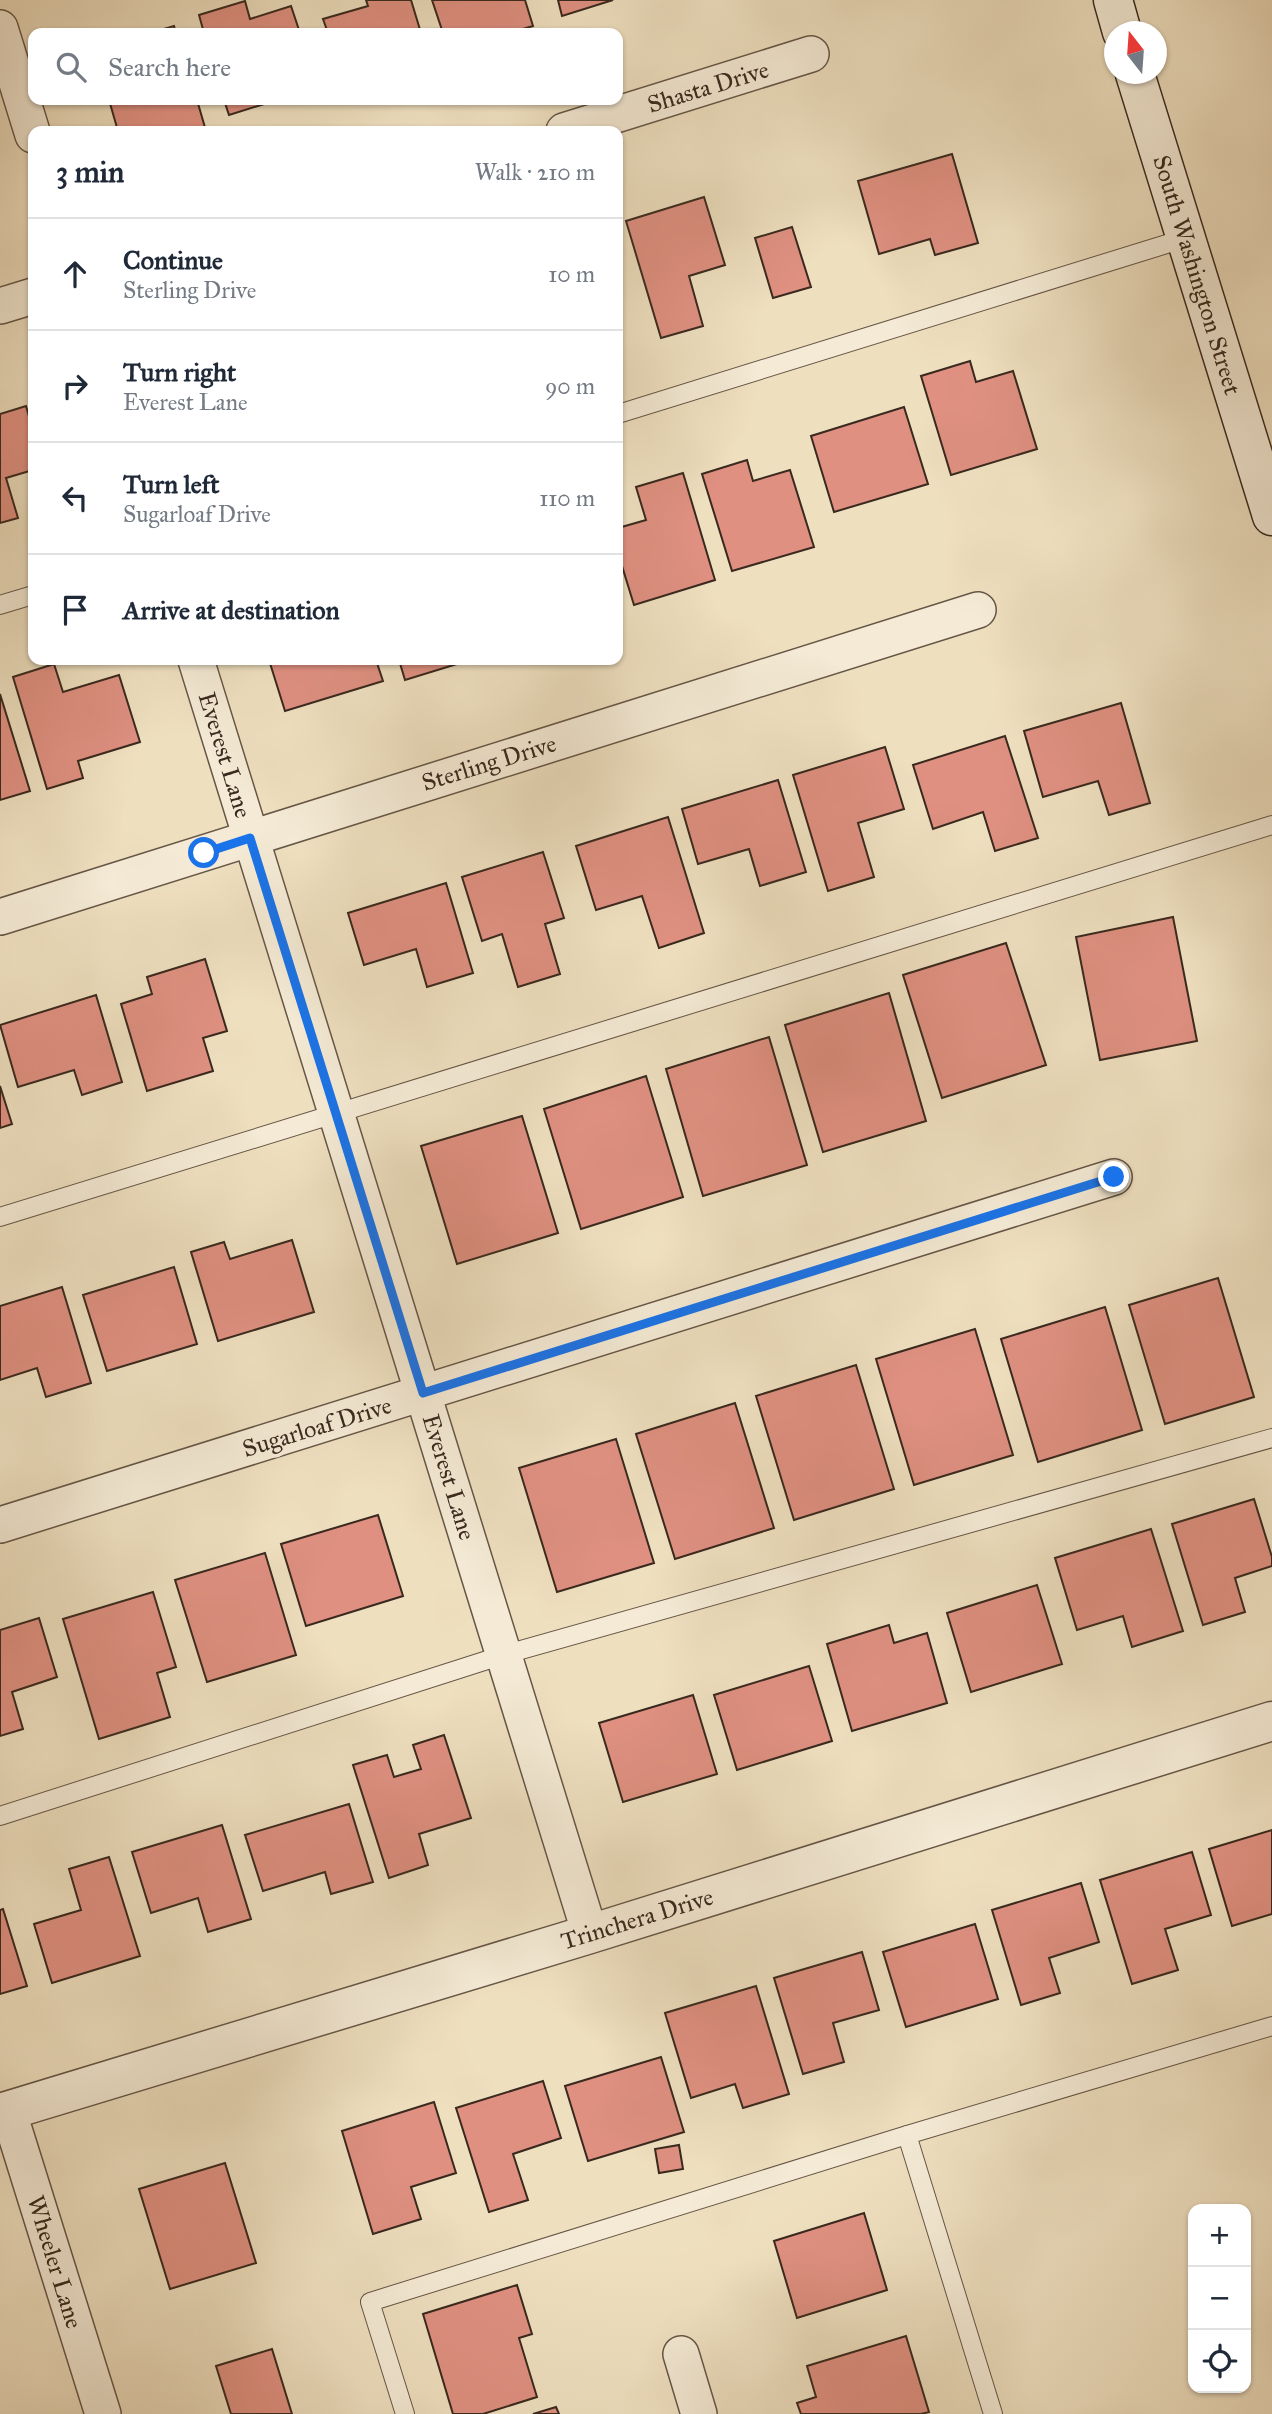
<!DOCTYPE html>
<html lang="en">
<head>
<meta charset="utf-8">
<style>
  :root { --surface:#fff; --page:#f2f2f3; --text:#1f2937; --muted:#747a83; --line:#e0e1e3 }
  body { margin:0; font-family:"IM FELL Great Primer",serif; background:var(--page); color:var(--text) }
  .controls { position:absolute; right:21px; bottom:21px; display:grid; overflow:hidden; border-radius:14px; box-shadow:0 2px 5px #0004 }
  .controls button { width:63px; height:63px; display:grid; place-items:center; padding:0; border:0; border-bottom:2px solid var(--line); background:var(--surface); color:var(--text); font:35px sans-serif }
  .compass { position:absolute; left:1104px; top:21px; width:63px; height:63px; border-radius:50%; background:var(--surface); box-shadow:0 2px 5px #0004; rotate:343deg }
  .stop { position:absolute; width:21px; height:21px; margin:-16px; border:5px solid #1a73e8; border-radius:50%; background:#fff }
  .stop.end { background:#1a73e8; border-color:#fff; box-shadow:0 2px 7px #0008 }
  .list { margin:0; padding:0; list-style:none }
  h2 { display:flex; justify-content:space-between; align-items:center; height:91px; margin:0; padding:0 28px; font-size:30px }
  h2 small { font-size:23px; font-weight:400; color:var(--muted) }
  .list li { display:grid; grid-template-columns:46px 1fr auto; gap:21px; align-items:center; box-sizing:border-box; height:112px; padding:0 28px; border-top:2px solid var(--line) }
  .list b { display:block; font-size:26px; white-space:nowrap }
  .list p { margin:0; font-size:23px; white-space:nowrap; color:var(--muted) }
  .list em { font-size:23px; font-style:normal; color:var(--muted) }
  .icon { flex:none; width:38px; height:38px; fill:none; stroke:currentColor; stroke-width:2; stroke-linecap:round; stroke-linejoin:round }
  .map { position:relative; flex:none; width:1272px; height:2414px; overflow:hidden }
  .search { position:absolute; background:var(--surface); box-shadow:0 2px 5px #0004; left:28px; top:28px; width:595px; height:77px; display:flex; align-items:center; gap:18px; box-sizing:border-box; padding:0 24px; border-radius:14px; color:var(--muted); font-size:26px }
  .panel { position:absolute; background:var(--surface); box-shadow:0 2px 5px #0004; left:28px; top:126px; width:595px; height:539px; border-radius:14px }
  .map>svg:first-child { display:block }
  .building { fill:#df9081; stroke:#39291e; stroke-width:2 }
  .lines { fill:none; stroke-linecap:round; stroke-linejoin:round }
  .service-casing { stroke:#665646; stroke-width:20 }
  .minor-casing { stroke:#665646; stroke-width:38 }
  .tertiary-casing { stroke:#665646; stroke-width:41 }
  .secondary-casing { stroke:#39291e; stroke-width:41 }
  .service { stroke:#f4ead5; stroke-width:18 }
  .minor { stroke:#f4ead5; stroke-width:35 }
  .tertiary { stroke:#f4ead5; stroke-width:38 }
  .secondary { stroke:#f4ead5; stroke-width:38 }
  .route { stroke:#1a73e8; stroke-width:9 }
  .labels { text-anchor:middle; stroke-width:7; stroke-linejoin:round; paint-order:stroke }
  .street-label { font-size:24px; fill:#39291e; stroke:#f4ead5 }
</style>
</head>
<body>
<div class="map">
<svg width="1272" height="2414" viewBox="0 0 1272 2414">
  <rect width="100%" height="100%" fill="#eedfbf"/>
  <filter id="stains"><feTurbulence type="fractalNoise" baseFrequency=".00286" numOctaves="4"/><feColorMatrix values="0 0 0 0 .2 0 0 0 0 .09 0 0 0 0 .02 0 0 0 .5 -.17"/></filter>
  <radialGradient id="worn" r=".72"><stop offset=".6" stop-color="#630" stop-opacity="0"/><stop offset="1" stop-color="#630" stop-opacity=".3"/></radialGradient>
  <g class="building">
    <polygon points="366,0 411,0 421,33 328,33 323,19 368,6"/>
    <polygon points="432,0 525,0 533,26 509,33 443,33"/>
    <polygon points="558,0 613,0 562,16"/>
    <polygon points="245,1 250,19 291,6 300,33 204,33 199,15"/>
    <polygon points="174,26 176,33 150,33"/>
    <polygon points="109,100 197,100 206,131 118,131"/>
    <polygon points="224,100 277,100 229,115"/>
    <polygon points="952,154 978,243 935,255 930,239 879,254 858,181"/>
    <polygon points="704,197 725,265 689,276 703,326 661,338 626,221"/>
    <polygon points="792,227 811,287 773,298 755,238"/>
    <polygon points="970,361 976,382 1013,371 1037,449 951,475 921,376"/>
    <polygon points="26,406 33,430 33,470 6,478 18,518 0,523 0,414"/>
    <polygon points="904,407 928,484 834,512 811,436"/>
    <polygon points="747,460 753,481 790,470 814,547 732,571 702,474"/>
    <polygon points="683,473 715,580 634,605 618,553 618,528 646,520 636,487"/>
    <polygon points="269,660 376,660 383,681 285,711"/>
    <polygon points="399,660 470,660 405,680"/>
    <polygon points="54,664 63,692 119,675 140,742 78,761 83,778 47,789 13,677"/>
    <polygon points="0,694 30,791 0,800"/>
    <polygon points="1121,703 1150,803 1109,815 1098,781 1043,797 1024,731"/>
    <polygon points="1005,736 1038,838 995,851 983,812 933,829 913,765"/>
    <polygon points="885,747 904,809 858,823 874,877 828,891 793,775"/>
    <polygon points="778,780 806,872 760,886 749,849 698,864 682,809"/>
    <polygon points="668,817 704,933 659,948 642,896 596,910 576,846"/>
    <polygon points="543,852 564,918 545,924 560,974 518,987 502,934 482,941 462,877"/>
    <polygon points="446,883 473,973 427,987 416,949 364,965 348,913"/>
    <polygon points="1173,917 1197,1041 1100,1060 1076,937"/>
    <polygon points="1006,943 1046,1065 942,1098 903,975"/>
    <polygon points="205,959 227,1031 203,1038 213,1071 147,1091 121,1004 152,994 147,977"/>
    <polygon points="889,993 926,1121 823,1152 785,1025"/>
    <polygon points="96,995 122,1082 82,1095 74,1070 18,1087 0,1025"/>
    <polygon points="769,1037 807,1165 703,1196 666,1069"/>
    <polygon points="646,1076 683,1197 581,1229 544,1109"/>
    <polygon points="0,1086 12,1124 0,1128"/>
    <polygon points="522,1116 558,1233 457,1264 421,1146"/>
    <polygon points="292,1240 314,1312 218,1341 191,1252 224,1242 230,1259"/>
    <polygon points="174,1267 197,1344 107,1371 83,1295"/>
    <polygon points="1218,1278 1254,1397 1165,1424 1129,1305"/>
    <polygon points="62,1287 91,1383 46,1397 37,1368 0,1380 0,1306"/>
    <polygon points="1105,1307 1142,1430 1038,1462 1001,1339"/>
    <polygon points="975,1329 1013,1455 914,1485 876,1359"/>
    <polygon points="856,1365 894,1489 794,1520 756,1396"/>
    <polygon points="735,1403 774,1528 675,1559 636,1434"/>
    <polygon points="616,1439 654,1563 557,1592 519,1468"/>
    <polygon points="1254,1499 1272,1557 1272,1566 1235,1578 1245,1612 1203,1625 1172,1524"/>
    <polygon points="378,1515 403,1596 306,1626 281,1544"/>
    <polygon points="1151,1529 1183,1631 1132,1647 1123,1616 1077,1630 1055,1558"/>
    <polygon points="265,1553 296,1655 207,1682 175,1580"/>
    <polygon points="1037,1585 1062,1664 971,1692 947,1613"/>
    <polygon points="153,1592 176,1667 157,1673 170,1717 99,1739 63,1619"/>
    <polygon points="39,1618 57,1677 12,1692 23,1729 0,1736 0,1630"/>
    <polygon points="889,1625 894,1643 927,1633 947,1703 852,1731 827,1644"/>
    <polygon points="809,1666 832,1741 737,1770 714,1695"/>
    <polygon points="693,1695 717,1774 623,1802 599,1723"/>
    <polygon points="444,1735 471,1818 419,1834 428,1865 389,1878 353,1765 387,1755 394,1777 421,1769 413,1745"/>
    <polygon points="349,1804 373,1882 331,1894 325,1872 263,1891 245,1835"/>
    <polygon points="222,1825 251,1919 208,1932 198,1898 151,1913 132,1852"/>
    <polygon points="1272,1830 1272,1914 1232,1926 1209,1849"/>
    <polygon points="1192,1852 1211,1915 1165,1929 1178,1970 1132,1984 1100,1880"/>
    <polygon points="109,1857 140,1956 52,1983 34,1924 81,1910 69,1869"/>
    <polygon points="1081,1883 1099,1942 1049,1958 1060,1993 1021,2005 992,1910"/>
    <polygon points="3,1909 27,1986 0,1994 0,1910"/>
    <polygon points="975,1924 998,1999 906,2027 883,1952"/>
    <polygon points="862,1952 879,2010 833,2023 844,2062 803,2074 774,1978"/>
    <polygon points="756,1986 789,2094 743,2108 735,2084 691,2098 665,2013"/>
    <polygon points="661,2057 684,2132 588,2161 565,2086"/>
    <polygon points="543,2081 561,2138 513,2154 528,2200 489,2212 456,2108"/>
    <polygon points="434,2102 456,2173 411,2187 421,2219 373,2234 342,2131"/>
    <polygon points="679,2145 683,2169 659,2173 655,2149"/>
    <polygon points="225,2163 256,2263 170,2289 139,2189"/>
    <polygon points="864,2213 887,2290 797,2318 774,2241"/>
    <polygon points="517,2285 532,2334 519,2338 537,2397 483,2414 453,2414 423,2314"/>
    <polygon points="906,2336 929,2412 921,2414 801,2414 797,2403 816,2397 807,2366"/>
    <polygon points="272,2349 292,2414 231,2414 216,2366"/>
    <polygon points="556,2407 559,2414 533,2414"/>
  </g>
  <g class="lines">
    <g class="service-casing">
      <g id="service">
        <polyline points="618,414 1186,238"/>
        <polyline points="0,605 33,595"/>
        <polyline points="0,1217 1272,825"/>
        <polyline points="0,1816 503,1655 1272,1438"/>
        <polyline points="907,2135 993,2414"/>
        <polyline points="405,2414 370,2302 907,2135 1272,2026"/>
      </g>
    </g>
    <g class="minor-casing">
      <g id="minor">
        <polyline points="0,28 33,135"/>
        <polyline points="564,131 811,54"/>
        <polyline points="0,306 33,296"/>
        <polyline points="196,660 590,1934"/>
        <polyline points="0,917 978,610"/>
        <polyline points="0,1525 1114,1177"/>
        <polyline points="8,2110 103,2414"/>
        <polyline points="681,2354 699,2414"/>
      </g>
    </g>
    <g class="tertiary-casing">
      <polyline id="tertiary" points="0,2113 590,1934 1272,1721"/>
    </g>
    <g class="secondary-casing">
      <g id="secondary">
        <polyline points="1113,0 1122,32"/>
        <polyline points="1135,74 1272,516"/>
      </g>
    </g>
    <use href="#service" class="service"/>
    <use href="#minor" class="minor"/>
    <use href="#tertiary" class="tertiary"/>
    <use href="#secondary" class="secondary"/>
  </g>
  <g class="lines">
    <polyline class="route" points="204,853 250,838 423,1393 1114,1177"/>
  </g>
  <g class="labels">
    <g class="street-label">
      <text transform="translate(708 87) rotate(-17)" y="8">Shasta Drive</text>
      <text transform="translate(1197 275) rotate(73)" y="8">South Washington Street</text>
      <text transform="translate(225 755) rotate(73)" y="8">Everest Lane</text>
      <text transform="translate(489 763) rotate(-17)" y="8">Sterling Drive</text>
      <text transform="translate(317 1427) rotate(-17)" y="8">Sugarloaf Drive</text>
      <text transform="translate(449 1477) rotate(73)" y="8">Everest Lane</text>
      <text transform="translate(637 1919) rotate(-17)" y="8">Trinchera Drive</text>
      <text transform="translate(55 2262) rotate(73)" y="8">Wheeler Lane</text>
    </g>
  </g>
  <rect width="100%" height="100%" filter="url(#stains)"/>
  <rect width="100%" height="100%" fill="url(#worn)"/>
</svg>
<div class="controls">
<button>+</button>
<button>−</button>
<button><svg class="icon" aria-label="locate" viewBox="0 0 24 24"><circle cx="12" cy="12" r="6"/><path d="M12 2v4M12 18v4M2 12h4M18 12h4"/></svg></button>
</div>
<svg class="compass" viewBox="-18 -18 36 36"><path d="M0-13l5 13h-10z" fill="#e53935"/><path d="M0 13l5-13h-10z" fill="#747a83"/></svg>
<div class="stop" style="left:204px;top:853px"></div>
<div class="stop end" style="left:1114px;top:1177px"></div>
<div class="search"><svg class="icon" aria-label="search" viewBox="0 0 24 24"><circle cx="10" cy="10" r="6"/><path d="M15 15l6 6"/></svg>Search here</div>
<section class="panel">
<h2>3 min<small>Walk · 210 m</small></h2>
<ul class="list">
<li><svg class="icon" aria-label="ahead" viewBox="0 0 24 24"><path d="M12 20V5M6 11l6-6 6 6"/></svg><div><b>Continue</b><p>Sterling Drive</p></div><em>10 m</em></li>
<li><svg class="icon" aria-label="right" viewBox="0 0 24 24"><path d="M7 20v-9h11M14 6l5 5-5 5"/></svg><div><b>Turn right</b><p>Everest Lane</p></div><em>90 m</em></li>
<li><svg class="icon" aria-label="left" viewBox="0 0 24 24"><path d="M17 20v-9H6M10 6l-5 5 5 5"/></svg><div><b>Turn left</b><p>Sugarloaf Drive</p></div><em>110 m</em></li>
<li><svg class="icon" aria-label="arrive" viewBox="0 0 24 24"><path d="M6 21V4h12l-3 4 3 4H6"/></svg><div><b>Arrive at destination</b></div></li>
</ul>
</section>
</div>
</body>
</html>
